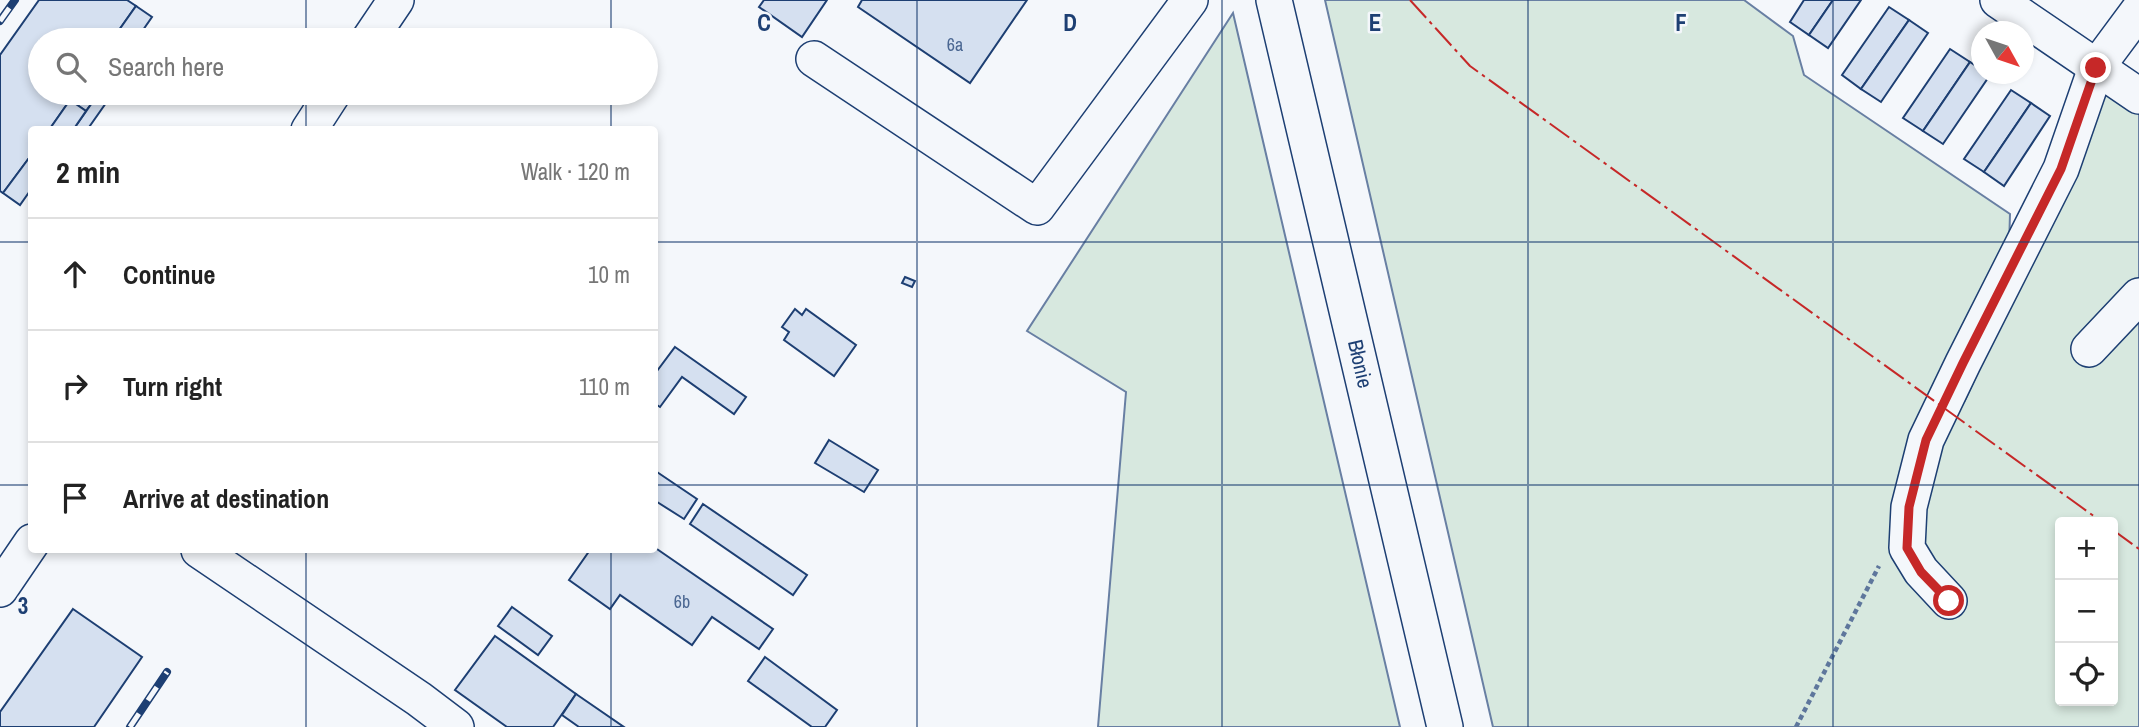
<!DOCTYPE html>
<html lang="en">
<head>
<meta charset="utf-8">
<style>
  :root { --surface:#fff; --page:#f2f2f2; --text:#222; --muted:#767676; --line:#e0e0e0 }
  body { margin:0; font-family:"Archivo Narrow",sans-serif; background:var(--page); color:var(--text) }
  .controls { position:absolute; right:21px; bottom:21px; display:grid; overflow:hidden; border-radius:7px; box-shadow:0 4px 10px #0003 }
  .controls button { width:63px; height:63px; display:grid; place-items:center; padding:0; border:0; border-bottom:2px solid var(--line); background:var(--surface); color:var(--text); font:35px sans-serif }
  .compass { position:absolute; left:1971px; top:21px; width:63px; height:63px; border-radius:50%; background:var(--surface); box-shadow:0 4px 10px #0003; rotate:130deg }
  .stop { position:absolute; width:21px; height:21px; margin:-16px; border:5px solid #c62828; border-radius:50%; background:#fff }
  .stop.end { background:#c62828; border-color:#fff; box-shadow:0 2px 7px #0008 }
  .list { margin:0; padding:0; list-style:none }
  h2 { display:flex; justify-content:space-between; align-items:center; height:91px; margin:0; padding:0 28px; font-size:30px }
  h2 small { font-size:23px; font-weight:400; color:var(--muted) }
  .list li { display:grid; grid-template-columns:46px 1fr auto; gap:21px; align-items:center; box-sizing:border-box; height:112px; padding:0 28px; border-top:2px solid var(--line) }
  .list b { display:block; font-size:26px; white-space:nowrap }
  .list em { font-size:23px; font-style:normal; color:var(--muted) }
  .icon { flex:none; width:38px; height:38px; fill:none; stroke:currentColor; stroke-width:2; stroke-linecap:round; stroke-linejoin:round }
  .map { position:relative; flex:none; width:2139px; height:727px; overflow:hidden }
  .search { position:absolute; background:var(--surface); box-shadow:0 4px 10px #0003; left:28px; top:28px; width:630px; height:77px; display:flex; align-items:center; gap:18px; box-sizing:border-box; padding:0 24px; border-radius:38px; color:var(--muted); font-size:26px }
  .panel { position:absolute; background:var(--surface); box-shadow:0 4px 10px #0003; left:28px; top:126px; width:630px; height:427px; border-radius:7px }
  .map>svg:first-child { display:block }
  .green { fill:#d7e8df; stroke:#687fa3; stroke-width:2; fill-rule:evenodd }
  .building { fill:#d5e0f0; stroke:#1d3f73; stroke-width:2 }
  .lines { fill:none; stroke-linecap:round; stroke-linejoin:round }
  .minor-casing { stroke:#1d3f73; stroke-width:38 }
  .path { stroke:#5e769c; stroke-width:4.5; stroke-dasharray:5 3.5; stroke-linecap:butt }
  .minor { stroke:#f4f7fb; stroke-width:35 }
  .rail-casing { stroke:#1d3f73; stroke-width:8 }
  .rail { stroke:#f4f7fb; stroke-width:5; stroke-dasharray:16; stroke-linecap:butt }
  .power { stroke:#c62828; stroke-width:2; stroke-dasharray:24 5 3.5 5; stroke-linecap:butt }
  .route { stroke:#c62828; stroke-width:9 }
  .grid { fill:none; stroke:#1d3f73; stroke-width:2; stroke-opacity:0.55 }
  .labels { text-anchor:middle; stroke-width:5; stroke-linejoin:round; paint-order:stroke }
  .number-label { font-size:18px; fill:#4b6792 }
  .street-label { font-size:21px; fill:#1d3f73; stroke:#f4f7fb }
  .grid-label { font-size:23px; text-anchor:middle; font-weight:bold; fill:#1d3f73; stroke:#f4f7fb; stroke-width:5; stroke-linejoin:round; paint-order:stroke }
</style>
</head>
<body>
<div class="map">
<svg width="2139" height="727" viewBox="0 0 2139 727">
  <rect width="100%" height="100%" fill="#f4f7fb"/>
  <g class="green">
    <path d="M 1325,0 L 1744,0 L 1793,36 L 1804,75 L 2010,214 L 2009,247 L 1940,378 L 1965,400 L 2048,221 L 2104,88 L 2139,113 L 2139,727 L 1493,727 ZM 2060,522 L 2113,522 L 2113,701 L 2060,701 Z"/>
    <polygon points="1233,13 1400,727 1098,727 1126,392 1027,331"/>
  </g>
  <g class="building">
    <polygon points="39,0 127,0 136,6 112,40 40,40 40,93 75,93 49,130 32,130 32,154 3,193 0,191 0,55"/>
    <polygon points="764,0 827,0 802,37 759,7"/>
    <polygon points="862,0 1027,0 970,83 858,7"/>
    <polygon points="1804,0 1833,0 1809,35 1790,22"/>
    <polygon points="1833,0 1861,0 1828,48 1809,35"/>
    <polygon points="136,6 152,17 136,40 112,40"/>
    <polygon points="1889,7 1909,20 1861,89 1842,75"/>
    <polygon points="1909,20 1928,33 1881,102 1861,89"/>
    <polygon points="1950,49 1970,62 1923,131 1903,118"/>
    <polygon points="1970,62 1982,70 1982,74 1990,75 1943,144 1923,131"/>
    <polygon points="2011,90 2031,103 1984,172 1964,159"/>
    <polygon points="75,93 99,93 86,111 70,100"/>
    <polygon points="99,93 113,93 87,130 73,130"/>
    <polygon points="70,100 86,111 73,130 49,130"/>
    <polygon points="2031,103 2050,116 2004,186 1984,172"/>
    <polygon points="32,154 32,188 20,205 3,193"/>
    <polygon points="905,277 915,281 912,287 902,283"/>
    <polygon points="795,309 802,315 806,309 856,345 834,376 784,340 789,332 782,327"/>
    <polygon points="675,347 746,397 734,414 682,377 660,407 654,403 654,375"/>
    <polygon points="829,440 878,470 864,492 815,463"/>
    <polygon points="654,470 697,499 684,519 654,500"/>
    <polygon points="703,504 807,575 793,595 690,524"/>
    <polygon points="654,547 773,629 759,649 712,617 692,645 620,595 610,609 569,580 590,550 654,550"/>
    <polygon points="512,607 552,636 538,655 498,626"/>
    <polygon points="73,609 142,657 94,727 0,727 0,712"/>
    <polygon points="495,636 576,694 553,727 507,727 455,690"/>
    <polygon points="765,657 837,710 825,727 812,727 748,681"/>
    <polygon points="576,694 624,727 579,727 562,715"/>
  </g>
  <g class="lines">
    <g class="minor-casing">
      <g id="minor">
        <polyline points="1274,0 1445,727"/>
        <polyline points="1998,0 2139,96"/>
        <polyline points="369,40 396,0"/>
        <polyline points="814,59 1037,207 1190,0"/>
        <polyline points="309,130 333,93"/>
        <polyline points="2089,349 2139,296"/>
        <polyline points="199,550 419,699 456,727"/>
        <polyline points="0,589 32,542"/>
        <polyline points="1949,601 1921,571 1907,548 1909,507 1926,440 1963,363 2061,169 2096,68 2139,10"/>
      </g>
    </g>
    <polyline class="path" points="1796,727 1879,566"/>
    <use href="#minor" class="minor"/>
    <g class="rail-casing">
      <g id="rail">
        <polyline points="0,21 15,0"/>
        <polyline points="130,727 167,672"/>
      </g>
    </g>
    <use href="#rail" class="rail"/>
    <g class="power">
      <polyline points="1410,0 1470,66 2102,522"/>
      <polyline points="2113,530 2139,549"/>
    </g>
  </g>
  <g class="lines">
    <polyline class="route" points="1949,601 1921,572 1907,548 1909,507 1926,440 1963,363 2061,169 2096,68"/>
  </g>
  <path class="grid" d="M 306,0 L 306,40M 611,0 L 611,40M 917,0 L 917,727M 1222,0 L 1222,727M 1528,0 L 1528,727M 1833,0 L 1833,727M 306,93 L 306,130M 611,93 L 611,130M 0,242 L 32,242M 654,242 L 2139,242M 0,485 L 32,485M 654,485 L 2139,485M 306,550 L 306,727M 611,550 L 611,727"/>
  <g class="labels">
    <g class="number-label">
      <text x="955" y="51">6a</text>
      <text x="682" y="608">6b</text>
    </g>
    <g class="street-label">
      <text transform="translate(1360 364) rotate(77)" y="7">Błonie</text>
    </g>
  </g>
  <g class="grid-label">
    <text x="764" y="31">C</text>
    <text x="1070" y="31">D</text>
    <text x="1375" y="31">E</text>
    <text x="1681" y="31">F</text>
    <text x="23" y="614">3</text>
  </g>
</svg>
<div class="controls">
<button>+</button>
<button>−</button>
<button><svg class="icon" aria-label="locate" viewBox="0 0 24 24"><circle cx="12" cy="12" r="6"/><path d="M12 2v4M12 18v4M2 12h4M18 12h4"/></svg></button>
</div>
<svg class="compass" viewBox="-18 -18 36 36"><path d="M0-13l5 13h-10z" fill="#e53935"/><path d="M0 13l5-13h-10z" fill="#767676"/></svg>
<div class="stop" style="left:1949px;top:601px"></div>
<div class="stop end" style="left:2096px;top:68px"></div>
<div class="search"><svg class="icon" aria-label="search" viewBox="0 0 24 24"><circle cx="10" cy="10" r="6"/><path d="M15 15l6 6"/></svg>Search here</div>
<section class="panel">
<h2>2 min<small>Walk · 120 m</small></h2>
<ul class="list">
<li><svg class="icon" aria-label="ahead" viewBox="0 0 24 24"><path d="M12 20V5M6 11l6-6 6 6"/></svg><div><b>Continue</b></div><em>10 m</em></li>
<li><svg class="icon" aria-label="right" viewBox="0 0 24 24"><path d="M7 20v-9h11M14 6l5 5-5 5"/></svg><div><b>Turn right</b></div><em>110 m</em></li>
<li><svg class="icon" aria-label="arrive" viewBox="0 0 24 24"><path d="M6 21V4h12l-3 4 3 4H6"/></svg><div><b>Arrive at destination</b></div></li>
</ul>
</section>
</div>
</body>
</html>
